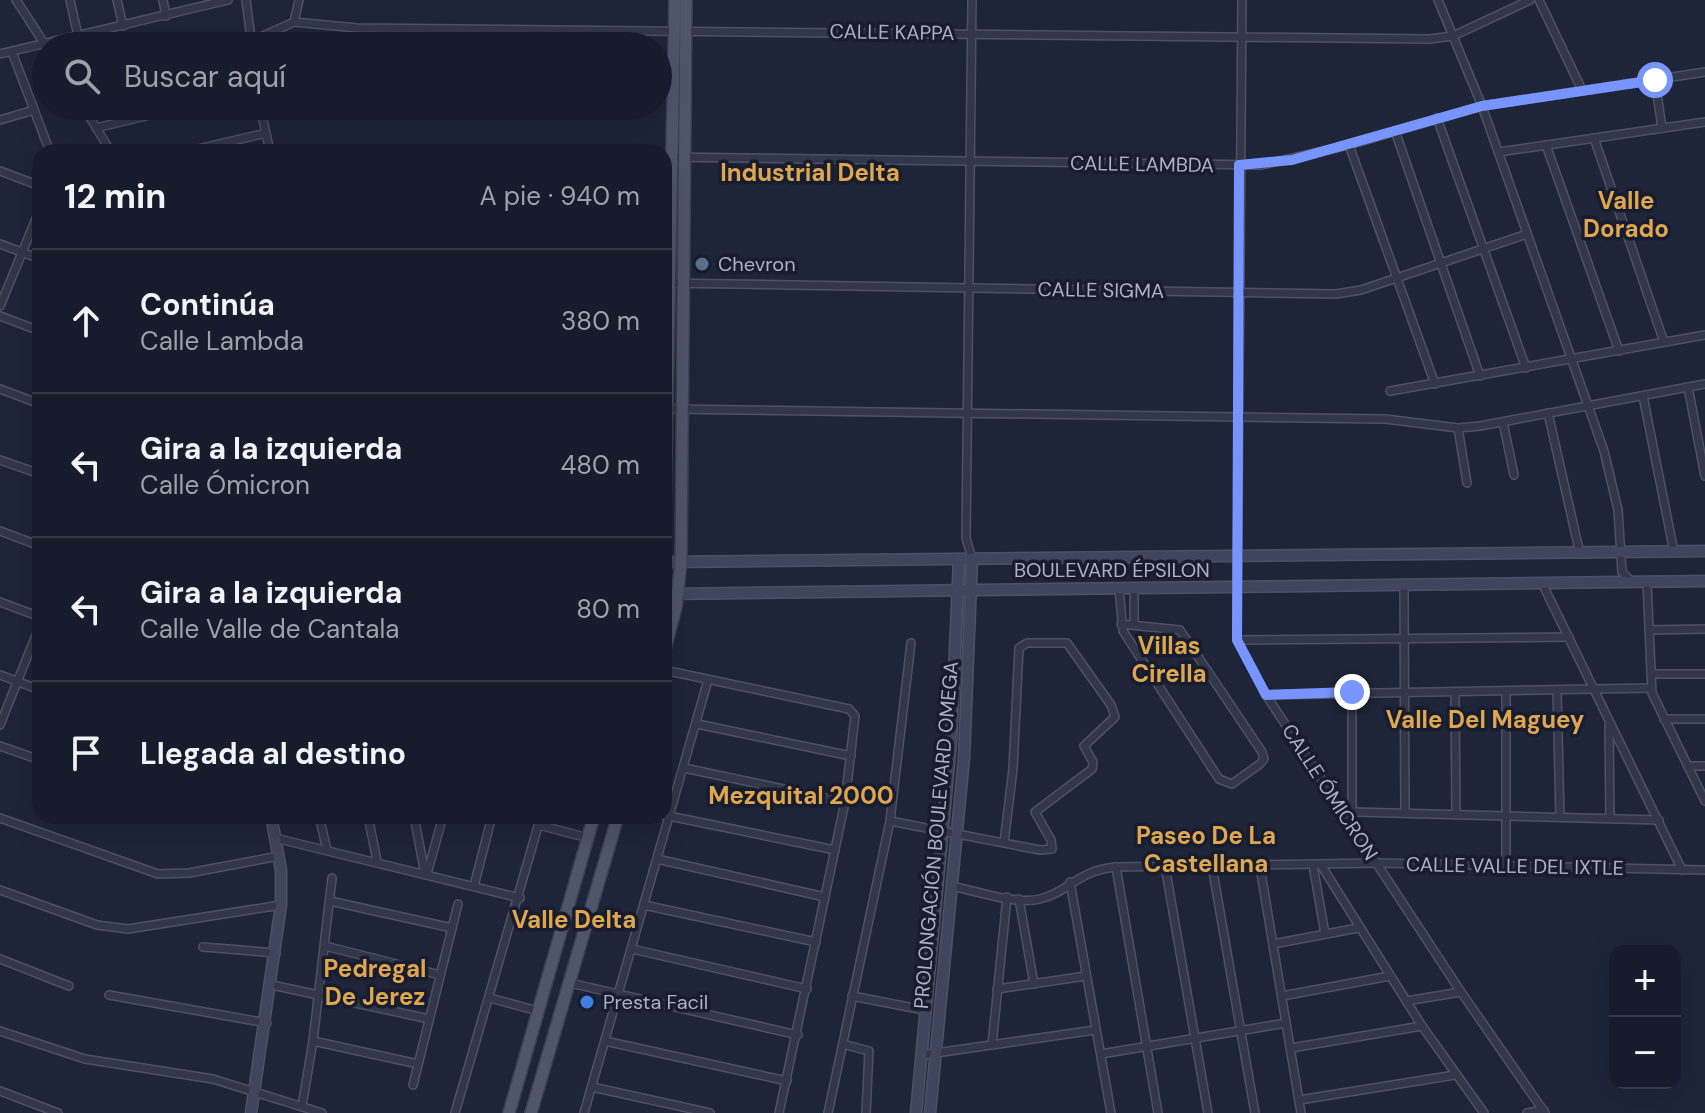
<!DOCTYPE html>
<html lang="es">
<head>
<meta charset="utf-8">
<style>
  :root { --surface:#161c2b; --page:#232937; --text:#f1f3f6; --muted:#9ea1a9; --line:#353a47 }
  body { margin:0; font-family:"DM Sans",sans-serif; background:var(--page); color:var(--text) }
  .controls { position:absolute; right:24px; bottom:24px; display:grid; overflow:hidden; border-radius:16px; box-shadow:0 8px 32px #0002 }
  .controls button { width:72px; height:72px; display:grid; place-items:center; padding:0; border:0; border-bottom:2px solid var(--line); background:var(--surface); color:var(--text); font:40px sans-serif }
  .stop { position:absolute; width:24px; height:24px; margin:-18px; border:6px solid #7895ff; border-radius:50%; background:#fff }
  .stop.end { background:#7895ff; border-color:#fff; box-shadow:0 2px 8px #0008 }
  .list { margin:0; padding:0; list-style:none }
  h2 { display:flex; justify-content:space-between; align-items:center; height:104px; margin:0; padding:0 32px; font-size:34px }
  h2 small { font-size:26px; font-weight:400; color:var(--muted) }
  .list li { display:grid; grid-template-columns:52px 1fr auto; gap:24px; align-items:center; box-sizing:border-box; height:144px; padding:0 32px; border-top:2px solid var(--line) }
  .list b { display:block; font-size:30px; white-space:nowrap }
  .list p { margin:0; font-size:26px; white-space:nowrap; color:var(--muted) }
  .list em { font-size:26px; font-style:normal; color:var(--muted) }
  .icon { flex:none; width:44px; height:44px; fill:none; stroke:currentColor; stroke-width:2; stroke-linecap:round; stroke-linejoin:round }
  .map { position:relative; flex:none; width:1705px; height:1113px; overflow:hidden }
  .search { position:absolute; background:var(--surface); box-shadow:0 8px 32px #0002; left:32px; top:32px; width:640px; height:88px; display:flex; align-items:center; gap:20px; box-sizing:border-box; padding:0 28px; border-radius:44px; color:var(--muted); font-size:30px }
  .panel { position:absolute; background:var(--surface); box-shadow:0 8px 32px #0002; left:32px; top:144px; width:640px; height:680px; border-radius:24px }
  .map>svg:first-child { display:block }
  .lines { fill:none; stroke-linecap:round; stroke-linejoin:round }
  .street-casing { stroke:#4c5265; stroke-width:10 }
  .secondary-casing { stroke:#4c5265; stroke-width:13 }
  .primary-casing { stroke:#3b4153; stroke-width:14 }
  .street { stroke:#313749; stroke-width:7 }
  .secondary { stroke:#3f455d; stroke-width:10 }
  .primary { stroke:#4f566a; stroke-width:11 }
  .route { stroke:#7895ff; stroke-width:10 }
  .service-dot { fill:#5c6f8a; stroke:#171d2e; stroke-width:3 }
  .shop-dot { fill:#3f7fe0; stroke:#171d2e; stroke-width:3 }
  .labels { text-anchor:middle; stroke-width:7; stroke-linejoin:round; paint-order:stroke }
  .street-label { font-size:20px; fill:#abb1c7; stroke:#171d2e }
  .poi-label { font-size:20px; fill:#abb1c7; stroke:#171d2e; text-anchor:start }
  .quarter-label { font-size:24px; font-weight:bold; fill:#dea64f; stroke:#171d2e }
</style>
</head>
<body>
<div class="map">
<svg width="1705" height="1113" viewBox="0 0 1705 1113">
  <rect width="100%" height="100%" fill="#1e2539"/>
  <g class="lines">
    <g class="street-casing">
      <g id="street">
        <polyline points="16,0 46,46"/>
        <polyline points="70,0 78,36"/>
        <polyline points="117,0 123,26"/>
        <polyline points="163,0 166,16"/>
        <polyline points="246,0 252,46"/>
        <polyline points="972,0 966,538 972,559"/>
        <polyline points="1242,0 1237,640 1266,695 1461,992 1545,1113"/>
        <polyline points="1438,0 1482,106 1604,451 1618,510 1622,572 1632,582"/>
        <polyline points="1539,0 1582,90"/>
        <polyline points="294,22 299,0"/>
        <polyline points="241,46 294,22 357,28 1429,39 1453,36 1530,0"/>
        <polyline points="12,52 50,152"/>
        <polyline points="0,54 228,0"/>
        <polyline points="1655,80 1662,128"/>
        <polyline points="83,106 111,152"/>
        <polyline points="260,106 270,152"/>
        <polyline points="1437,118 1526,368"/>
        <polyline points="0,120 34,110"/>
        <polyline points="96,128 187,106"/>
        <polyline points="1395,131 1480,376"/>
        <polyline points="1594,138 1664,342"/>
        <polyline points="1349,145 1435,384"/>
        <polyline points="1546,145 1619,351"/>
        <polyline points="185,152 266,133"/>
        <polyline points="392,152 450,152"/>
        <polyline points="1499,152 1705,122"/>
        <polyline points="664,157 1262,165 1349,145 1482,106 1705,72"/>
        <polyline points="0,171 40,186"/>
        <polyline points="0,244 40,259"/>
        <polyline points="667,283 1336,294 1361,290 1527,234"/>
        <polyline points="0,306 40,209"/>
        <polyline points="0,316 40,331"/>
        <polyline points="1688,387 1705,476"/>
        <polyline points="0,389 40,404"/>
        <polyline points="1390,391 1705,335"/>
        <polyline points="1643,396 1674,552"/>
        <polyline points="666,409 1385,419 1458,428 1480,426 1705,384"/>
        <polyline points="1548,413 1580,554"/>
        <polyline points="1503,422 1514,475"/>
        <polyline points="1458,428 1467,483"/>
        <polyline points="0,460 40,474"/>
        <polyline points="0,531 40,546"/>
        <polyline points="1647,582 1652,693 1705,801"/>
        <polyline points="1542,583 1682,870"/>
        <polyline points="1404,585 1405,813"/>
        <polyline points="1119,588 1123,631 1219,779 1232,784 1260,764 1264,759 1262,752 1180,630 1121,624"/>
        <polyline points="1134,588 1134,624"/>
        <polyline points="0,602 40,617"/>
        <polyline points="1649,630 1705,629"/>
        <polyline points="1237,640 1569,637"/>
        <polyline points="664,670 849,709 855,716 845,802 779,1113"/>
        <polyline points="1651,674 1705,674"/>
        <polyline points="0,675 40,690"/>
        <polyline points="1557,690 1560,817"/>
        <polyline points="1455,692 1456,815"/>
        <polyline points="1266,695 1651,688"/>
        <polyline points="1664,719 1705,719"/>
        <polyline points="697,724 851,756"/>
        <polyline points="0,725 40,625"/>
        <polyline points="1609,725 1610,818"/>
        <polyline points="0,746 40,760"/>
        <polyline points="1688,766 1705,766"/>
        <polyline points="684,768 845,802"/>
        <polyline points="1354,812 1659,820"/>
        <polyline points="1352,814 1352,692"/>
        <polyline points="664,815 835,850"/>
        <polyline points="319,816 327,850"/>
        <polyline points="368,816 377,861"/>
        <polyline points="414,816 425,874"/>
        <polyline points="0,818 158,874 189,873 279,856"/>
        <polyline points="890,821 1040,850 1052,849 1051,840 1035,812 1092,769 1093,762 1084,746 1115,717 1111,705 1067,643 1027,643 1019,648 1013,769 1004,843"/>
        <polyline points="539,825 588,838"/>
        <polyline points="275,838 520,898"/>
        <polyline points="657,859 825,897"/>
        <polyline points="1313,865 1325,934"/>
        <polyline points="1321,865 1422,1026 1484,1113"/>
        <polyline points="1165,866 1208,1113"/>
        <polyline points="1212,866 1255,1113"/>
        <polyline points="1506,866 1506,692"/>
        <polyline points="1116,867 1158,1113"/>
        <polyline points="1260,867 1301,1113"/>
        <polyline points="427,874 443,816"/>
        <polyline points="1070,882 1111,1113"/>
        <polyline points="474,886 492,816"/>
        <path d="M 951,886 C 978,891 1014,905 1040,899 C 1071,891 1076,871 1116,867 L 1377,863 L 1705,870"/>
        <polyline points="0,890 97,925 128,929 281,905"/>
        <polyline points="1019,899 1034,984"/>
        <polyline points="330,901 452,928"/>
        <polyline points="644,905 816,942"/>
        <polyline points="1273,944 1358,928"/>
        <polyline points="325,946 440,975"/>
        <polyline points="203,947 276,953"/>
        <polyline points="632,949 807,989"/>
        <polyline points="0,959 69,986"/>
        <polyline points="570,983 798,1035"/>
        <polyline points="272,985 429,1019"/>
        <polyline points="997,989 1086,976"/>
        <polyline points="109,995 267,1023"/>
        <polyline points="852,996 924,1010"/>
        <polyline points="1282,996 1390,976"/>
        <polyline points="490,998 538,1011"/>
        <polyline points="1406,1001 1461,992"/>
        <polyline points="0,1031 85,1059 213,1079 322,1113"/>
        <polyline points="313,1041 418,1064"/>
        <polyline points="605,1041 787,1081"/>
        <polyline points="843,1044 869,1051 866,1113"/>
        <polyline points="992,1045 1007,897"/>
        <polyline points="1291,1048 1422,1026"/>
        <polyline points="1101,1054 1286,1023"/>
        <polyline points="922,1055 1095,1030"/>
        <polyline points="413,1085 458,904"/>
        <polyline points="592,1087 710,1113"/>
        <polyline points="0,1091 58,1113"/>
        <polyline points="1299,1100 1455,1075"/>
        <polyline points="302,1106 313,1041 332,878"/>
        <polyline points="455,1113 541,816"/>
        <polyline points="584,1113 708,680"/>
        <polyline points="828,1113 890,821 911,643"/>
        <polyline points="1527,1113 1544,1110"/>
      </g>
    </g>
    <g class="secondary-casing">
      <g id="secondary">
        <polyline points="664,562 1705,551"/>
        <polyline points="664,594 1705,581"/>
        <polyline points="251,1113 281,905 281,870 271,816"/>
        <polyline points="916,1113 951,742 959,559"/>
        <polyline points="930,1113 964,758 972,559"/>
      </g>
    </g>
    <g class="primary-casing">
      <g id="primary">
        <polyline points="664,553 675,0"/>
        <polyline points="664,653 676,607 681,562 686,0"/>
        <polyline points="509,1113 594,816"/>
        <polyline points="531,1113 618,816"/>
      </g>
    </g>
    <use href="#street" class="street"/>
    <use href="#secondary" class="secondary"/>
    <use href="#primary" class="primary"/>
  </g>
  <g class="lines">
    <polyline class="route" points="1352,692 1266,695 1237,640 1239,165 1292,160 1482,106 1655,80"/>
  </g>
  <circle class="service-dot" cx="702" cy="264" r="8"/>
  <circle class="shop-dot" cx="587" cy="1002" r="8"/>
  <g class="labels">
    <g class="street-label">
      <text transform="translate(892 32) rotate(1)" y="7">CALLE KAPPA</text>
      <text transform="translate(1142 164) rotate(1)" y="7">CALLE LAMBDA</text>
      <text transform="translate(1101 290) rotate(1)" y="7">CALLE SIGMA</text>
      <text x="1112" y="577">BOULEVARD ÉPSILON</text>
      <text transform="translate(1330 792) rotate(57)" y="7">CALLE ÓMICRON</text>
      <text transform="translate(936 835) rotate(-85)" y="7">PROLONGACIÓN BOULEVARD OMEGA</text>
      <text transform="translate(1515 866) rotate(1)" y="7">CALLE VALLE DEL IXTLE</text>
    </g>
    <g class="poi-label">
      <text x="718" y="271">Chevron</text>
      <text x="603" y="1009">Presta Facil</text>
    </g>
    <g class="quarter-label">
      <text x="810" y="181">Industrial Delta</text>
      <text x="1626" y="209">Valle<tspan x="1626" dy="28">Dorado</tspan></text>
      <text x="1169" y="654">Villas<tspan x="1169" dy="28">Cirella</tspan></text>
      <text x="1485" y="728">Valle Del Maguey</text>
      <text x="801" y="804">Mezquital 2000</text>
      <text x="1206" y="844">Paseo De La<tspan x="1206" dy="28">Castellana</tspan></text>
      <text x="574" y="928">Valle Delta</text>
      <text x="375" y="977">Pedregal<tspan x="375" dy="28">De Jerez</tspan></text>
    </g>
  </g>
</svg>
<div class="controls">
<button>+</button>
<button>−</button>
</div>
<div class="stop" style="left:1655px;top:80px"></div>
<div class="stop end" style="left:1352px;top:692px"></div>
<div class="search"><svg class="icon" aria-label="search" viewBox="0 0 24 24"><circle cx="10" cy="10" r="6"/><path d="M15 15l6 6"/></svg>Buscar aquí</div>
<section class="panel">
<h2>12 min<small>A pie · 940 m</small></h2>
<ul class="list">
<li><svg class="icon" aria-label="ahead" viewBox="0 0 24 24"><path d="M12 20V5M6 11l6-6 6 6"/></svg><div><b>Continúa</b><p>Calle Lambda</p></div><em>380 m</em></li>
<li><svg class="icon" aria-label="left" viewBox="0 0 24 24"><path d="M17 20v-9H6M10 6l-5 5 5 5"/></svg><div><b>Gira a la izquierda</b><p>Calle Ómicron</p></div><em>480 m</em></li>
<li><svg class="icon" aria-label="left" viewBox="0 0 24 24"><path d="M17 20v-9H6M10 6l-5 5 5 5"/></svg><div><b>Gira a la izquierda</b><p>Calle Valle de Cantala</p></div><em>80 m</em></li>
<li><svg class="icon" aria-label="arrive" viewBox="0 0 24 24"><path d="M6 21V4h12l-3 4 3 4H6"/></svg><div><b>Llegada al destino</b></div></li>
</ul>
</section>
</div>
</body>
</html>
